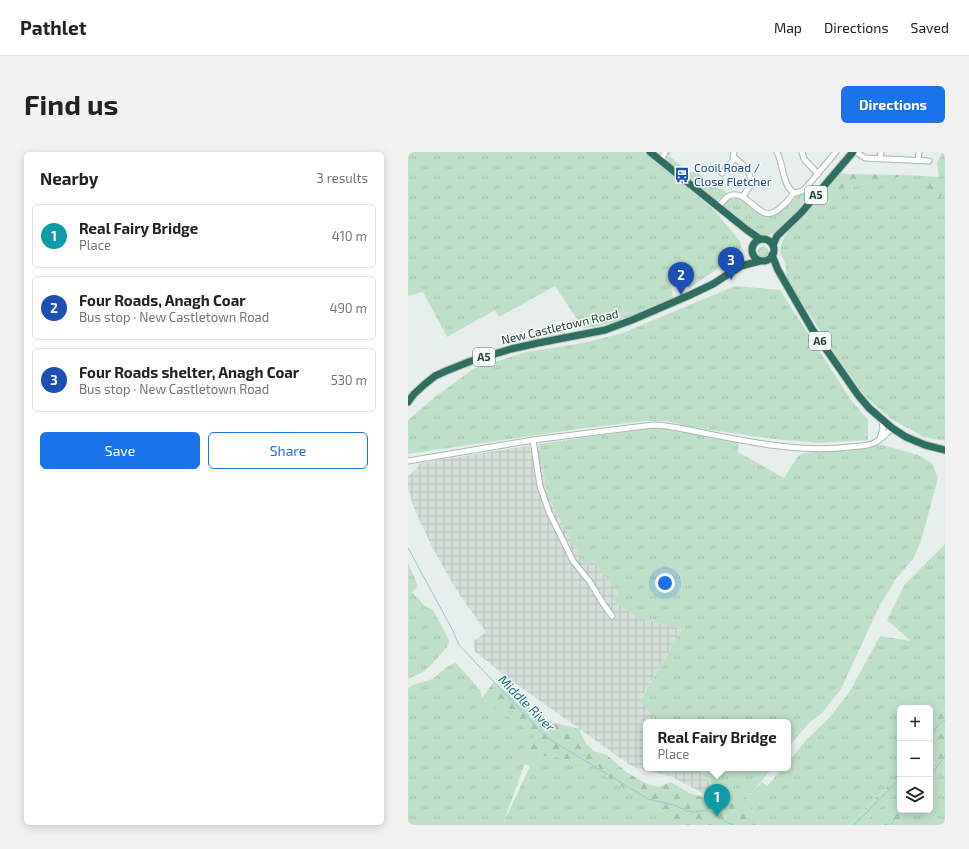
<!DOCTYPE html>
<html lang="en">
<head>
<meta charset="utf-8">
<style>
  :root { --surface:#fff; --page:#f2f2f2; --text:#222; --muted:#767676; --line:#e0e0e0; --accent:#1a73e8 }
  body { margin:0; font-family:"Exo 2",sans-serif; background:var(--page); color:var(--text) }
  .controls { position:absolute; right:12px; bottom:12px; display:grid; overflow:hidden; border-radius:6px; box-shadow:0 2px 10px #0003 }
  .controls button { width:36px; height:36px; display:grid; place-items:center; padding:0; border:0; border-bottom:1px solid var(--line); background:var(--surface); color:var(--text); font:20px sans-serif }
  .you { position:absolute; left:257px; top:431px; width:14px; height:14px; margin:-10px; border:3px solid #fff; border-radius:50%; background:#1a73e8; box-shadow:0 0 0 6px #1a73e833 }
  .badge { display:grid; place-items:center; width:26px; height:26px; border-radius:50%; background:var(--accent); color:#fff; font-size:13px; font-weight:700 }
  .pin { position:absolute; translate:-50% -33px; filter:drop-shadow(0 1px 2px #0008) }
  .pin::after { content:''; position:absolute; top:21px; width:14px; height:12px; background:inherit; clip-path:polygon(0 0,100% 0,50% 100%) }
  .popup { position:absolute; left:235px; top:567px; width:148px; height:52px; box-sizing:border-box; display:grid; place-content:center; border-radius:6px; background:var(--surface); filter:drop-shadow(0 1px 3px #0005); font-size:13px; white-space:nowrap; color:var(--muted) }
  .popup b { font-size:15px; color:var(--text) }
  .popup::after { content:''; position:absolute; left:50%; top:100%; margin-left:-8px; border:8px solid transparent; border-top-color:var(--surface) }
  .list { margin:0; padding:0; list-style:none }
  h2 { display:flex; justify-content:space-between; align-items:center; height:52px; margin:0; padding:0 16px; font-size:17px }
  h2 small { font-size:13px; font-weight:400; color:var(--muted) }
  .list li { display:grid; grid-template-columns:26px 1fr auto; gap:12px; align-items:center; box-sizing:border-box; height:64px; margin:0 8px 8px; padding:0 8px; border:1px solid var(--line); border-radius:6px }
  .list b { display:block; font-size:15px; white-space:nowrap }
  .list p { margin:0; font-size:13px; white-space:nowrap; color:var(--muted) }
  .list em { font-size:13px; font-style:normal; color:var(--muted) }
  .actions { display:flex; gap:8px; padding:12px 16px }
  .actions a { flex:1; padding:9px 0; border:1px solid var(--accent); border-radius:6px; text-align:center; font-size:14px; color:var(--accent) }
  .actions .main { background:var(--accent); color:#fff }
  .icon { flex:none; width:22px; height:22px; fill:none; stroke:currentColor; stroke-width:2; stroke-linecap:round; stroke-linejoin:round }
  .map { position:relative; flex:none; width:537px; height:673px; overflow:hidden; border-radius:6px }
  header { display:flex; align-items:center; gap:24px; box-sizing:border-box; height:56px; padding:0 20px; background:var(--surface); border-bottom:1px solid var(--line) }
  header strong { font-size:19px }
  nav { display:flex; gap:22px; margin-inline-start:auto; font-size:14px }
  .intro { display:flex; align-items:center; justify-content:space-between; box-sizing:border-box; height:96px; padding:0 24px }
  h1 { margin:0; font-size:28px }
  .button { padding:10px 18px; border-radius:6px; background:var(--accent); color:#fff; font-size:14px; font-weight:700 }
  main { display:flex; gap:24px; padding:0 24px }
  aside { flex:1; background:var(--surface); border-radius:6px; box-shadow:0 2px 10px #0003 }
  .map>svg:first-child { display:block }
  .industrial { fill:url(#industrial-grid) }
  .grass { fill:url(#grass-tufts) }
  .forest { fill:url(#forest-firs) }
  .garden { fill:url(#garden-furrows) }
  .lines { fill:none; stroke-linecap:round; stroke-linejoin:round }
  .stream { stroke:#8ec9d4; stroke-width:1 }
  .minor-casing { stroke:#a8b8b2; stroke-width:7 }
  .highway-casing { stroke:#c2cac8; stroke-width:9 }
  .minor { stroke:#fff; stroke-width:5 }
  .highway { stroke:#2f6f62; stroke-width:7 }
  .labels { text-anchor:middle; stroke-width:3; stroke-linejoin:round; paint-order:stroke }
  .shield { fill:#f7fbf9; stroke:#637a73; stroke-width:1 }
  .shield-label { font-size:11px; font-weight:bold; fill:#24423a }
  .transit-label { font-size:12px; fill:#164399; stroke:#f7fbf9; text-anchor:start }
  .street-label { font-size:12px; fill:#24423a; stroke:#f7fbf9 }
  .water-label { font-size:13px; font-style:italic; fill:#1c6f80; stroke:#f7fbf9 }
</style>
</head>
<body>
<header>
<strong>Pathlet</strong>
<nav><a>Map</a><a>Directions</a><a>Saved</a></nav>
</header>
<div class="intro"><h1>Find us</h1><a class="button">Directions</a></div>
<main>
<aside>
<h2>Nearby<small>3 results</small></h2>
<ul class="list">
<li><span class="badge" style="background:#0f9aa8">1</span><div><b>Real Fairy Bridge</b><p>Place</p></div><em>410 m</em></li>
<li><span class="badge" style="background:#1a4fb4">2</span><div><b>Four Roads, Anagh Coar</b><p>Bus stop · New Castletown Road</p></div><em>490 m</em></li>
<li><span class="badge" style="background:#1a4fb4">3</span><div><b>Four Roads shelter, Anagh Coar</b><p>Bus stop · New Castletown Road</p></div><em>530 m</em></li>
</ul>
<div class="actions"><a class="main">Save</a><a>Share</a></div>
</aside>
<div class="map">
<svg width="537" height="673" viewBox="0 0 537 673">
  <defs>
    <pattern id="industrial-grid" width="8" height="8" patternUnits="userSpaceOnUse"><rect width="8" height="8" fill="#d4dfda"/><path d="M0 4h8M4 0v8" fill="none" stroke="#b6c1bc"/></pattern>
    <pattern id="grass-tufts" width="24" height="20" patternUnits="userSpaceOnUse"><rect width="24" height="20" fill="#bfe0c8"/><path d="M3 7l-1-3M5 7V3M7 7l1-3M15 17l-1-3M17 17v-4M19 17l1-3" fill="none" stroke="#a4c1ad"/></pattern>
    <pattern id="forest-firs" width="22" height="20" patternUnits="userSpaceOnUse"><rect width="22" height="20" fill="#bfe0c8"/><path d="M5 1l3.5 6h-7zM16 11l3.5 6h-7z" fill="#a4c1ad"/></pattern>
    <pattern id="garden-furrows" width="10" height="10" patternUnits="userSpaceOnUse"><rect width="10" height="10" fill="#bfe0c8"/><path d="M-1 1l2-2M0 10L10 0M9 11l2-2" fill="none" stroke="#a4c1ad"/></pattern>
  </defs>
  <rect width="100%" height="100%" fill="#e6efeb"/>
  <polygon class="industrial" points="131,292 139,342 176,412 185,409 210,440 205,449 232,467 274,477 232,548 250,570 238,570 238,616 289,616 318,649 306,647 262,624 225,615 104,529 66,499 66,489 78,480 49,439 24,395 6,356 0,337 0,324 8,317 12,311"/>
  <g class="grass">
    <path d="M 0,0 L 236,0 L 306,58 L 331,88 L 334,95 L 329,104 L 281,136 L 268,129 L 258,119 L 262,126 L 265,147 C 237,157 205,174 175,176 L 147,134 L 91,165 L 87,158 L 39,185 L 15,140 L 0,144 Z"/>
    <polygon points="261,0 263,1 261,4 281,20 287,20 296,17 292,23 310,37 315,37 319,41 309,49 258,7"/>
    <polygon points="534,0 537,0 537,289 516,285 494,273 482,266 457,244 431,208 379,127 377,110 372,101 373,92 378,82 417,40 499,23 531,25 529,11 533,4"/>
    <path d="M 399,38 L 404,41 L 392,54 L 392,56 C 381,68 366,91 348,81 L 316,55 L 317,52 L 322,47 L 331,46 C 339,50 344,58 351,62 C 369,72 380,50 391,43 C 394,41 396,41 399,38 Z"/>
    <polygon points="327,134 372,138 443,248 460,268 460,288 411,291 366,287 288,276 258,269 237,269 177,276 0,302 0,268 27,245 65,217 119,200 174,191 212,182"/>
    <polygon points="244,276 260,276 301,286 331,290 330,300 376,326 390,304 397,301 475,293 510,303 524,311 530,326 513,389 505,407 487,428 471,455 433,537 414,561 402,570 380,595 380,570 250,570 232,549 274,477 232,467 205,449 210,440 185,409 179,413 176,412 139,342 131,292"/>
    <polygon points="537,392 537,554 522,573 522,556 492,556 492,612 490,621 480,634 441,673 353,673 344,659 345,650 375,616 380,616 380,610 399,587 421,566 442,539 472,484 503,489 479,468 497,432"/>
    <polygon points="0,411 10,434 4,440 17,454 25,458 41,488 40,494 25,511 15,520 0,527"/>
    <path d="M 48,511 L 72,538 L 74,546 L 127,583 L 95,672 L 122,614 L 136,604 L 149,605 L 191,615 L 200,626 L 234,648 L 243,651 L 272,673 L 0,673 L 0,536 C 8,530 16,531 24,527 C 33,521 37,514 48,511 Z"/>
    <polygon points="289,616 364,616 342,643 327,651 318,649"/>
    <polygon points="537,618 537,673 488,673 501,658 522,658 522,635"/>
    <polygon points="492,635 492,653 474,673 453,673 478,650"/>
  </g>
  <g class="forest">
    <polygon points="432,20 439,22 499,23 417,40"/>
    <polygon points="526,28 532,31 535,40 530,50 527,49 518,32 519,29"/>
    <polygon points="537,87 537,97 524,109 520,106 532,95 531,94 526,95 525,90"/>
    <polygon points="86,530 115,554 123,556 143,570 171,577 178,592 186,599 199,603 218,620 239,632 251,635 263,630 281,641 299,646 327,651 342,643 354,630 359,634 345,650 344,659 353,673 272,673 243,651 234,648 200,626 191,615 149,605 136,604 122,614 116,612 127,583 74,546"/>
    <polygon points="537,554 537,618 522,635 522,617 527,610 522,607 522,573"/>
    <polygon points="492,612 492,635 478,650 453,673 441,673 480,634 490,621"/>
    <path d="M 537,644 L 537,652 L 518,672 L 509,673 C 517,662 528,654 537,644 Z"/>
    <polygon points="492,653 492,658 501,658 488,673 474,673"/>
  </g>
  <circle class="garden" cx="355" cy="100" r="5.5"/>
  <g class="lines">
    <g class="stream">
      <polyline points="0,396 44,477 51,493 138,585 240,647 266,653 279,659 287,660 297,658 308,662 316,669 325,673"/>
      <polyline points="522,585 531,572 537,568"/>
      <polyline points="522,624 537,604"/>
      <polyline points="446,673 492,627"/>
      <polyline points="482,673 494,658"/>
    </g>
    <g class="minor-casing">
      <g id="minor">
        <path d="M 326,0 L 325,5 C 334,11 346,22 342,34 C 340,37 337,41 335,45"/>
        <path d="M 369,0 C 375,11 375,38 388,41 L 396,38 L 428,0"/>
        <polyline points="394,0 396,7 410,22"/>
        <polyline points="448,0 457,6 521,9"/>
        <polyline points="472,7 473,0"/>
        <polyline points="510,8 511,0"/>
        <polyline points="253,9 257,0"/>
        <polyline points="314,21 327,6"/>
        <path d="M 310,55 C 314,51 317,46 321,44 C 341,35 352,77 373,55 C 378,51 383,46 385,41"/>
        <polyline points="472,287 475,277 474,268"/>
        <polyline points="125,288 132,334 141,360 165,409 182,430 194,450 204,464"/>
        <path d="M 0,309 L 125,288 L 245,273 C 262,273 278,278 296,281 C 341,290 395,301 441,295 C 450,294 460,295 468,290 C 474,287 479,281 484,276"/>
      </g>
    </g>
    <g class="highway-casing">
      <g id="highway">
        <polyline points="242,0 339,78 352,87"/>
        <circle cx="355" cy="98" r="11"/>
        <polyline points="365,93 369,84 393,61 445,0"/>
        <polyline points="364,103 370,118 404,177 450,243 461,256 484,276 498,285 517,293 537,298"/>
        <polyline points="0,250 6,242 17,232 27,224 38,219 63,209 103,197 130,191 197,178 224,168 282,143 305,132 333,114 352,109"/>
      </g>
    </g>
    <use href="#minor" class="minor"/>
    <use href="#highway" class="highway"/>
  </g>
  <defs>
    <g id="bus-bare" transform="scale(1.2)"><path d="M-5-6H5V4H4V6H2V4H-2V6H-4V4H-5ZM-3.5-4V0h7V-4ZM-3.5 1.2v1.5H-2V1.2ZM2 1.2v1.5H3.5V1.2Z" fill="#1a4fb4" stroke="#f7fbf9" stroke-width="2.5" paint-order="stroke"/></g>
  </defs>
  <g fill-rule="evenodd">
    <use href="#bus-bare" x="274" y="23"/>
  </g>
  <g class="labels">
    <g class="shield">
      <rect x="397" y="34" width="22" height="18" rx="3"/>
      <rect x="401" y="180" width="22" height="18" rx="3"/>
      <rect x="65" y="196" width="22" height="18" rx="3"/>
    </g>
    <g class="shield-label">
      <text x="408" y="47">A5</text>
      <text x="412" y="193">A6</text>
      <text x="76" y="209">A5</text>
    </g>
    <g class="transit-label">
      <text x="286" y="20">Cooil Road /<tspan x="286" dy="14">Close Fletcher</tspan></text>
    </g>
    <g class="street-label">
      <text transform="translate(152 175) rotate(-13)" y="4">New Castletown Road</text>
    </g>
    <g class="water-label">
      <text transform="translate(119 551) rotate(45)" y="5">Middle River</text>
    </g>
  </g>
</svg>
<div class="controls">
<button>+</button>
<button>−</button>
<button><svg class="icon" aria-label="layers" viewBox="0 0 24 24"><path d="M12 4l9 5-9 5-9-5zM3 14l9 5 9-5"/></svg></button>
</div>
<div class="you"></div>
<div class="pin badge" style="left:309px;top:665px;background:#0f9aa8">1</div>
<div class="popup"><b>Real Fairy Bridge</b>Place</div>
<div class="pin badge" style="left:273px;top:143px;background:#1a4fb4">2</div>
<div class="pin badge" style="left:323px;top:128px;background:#1a4fb4">3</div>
</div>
</main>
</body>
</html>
